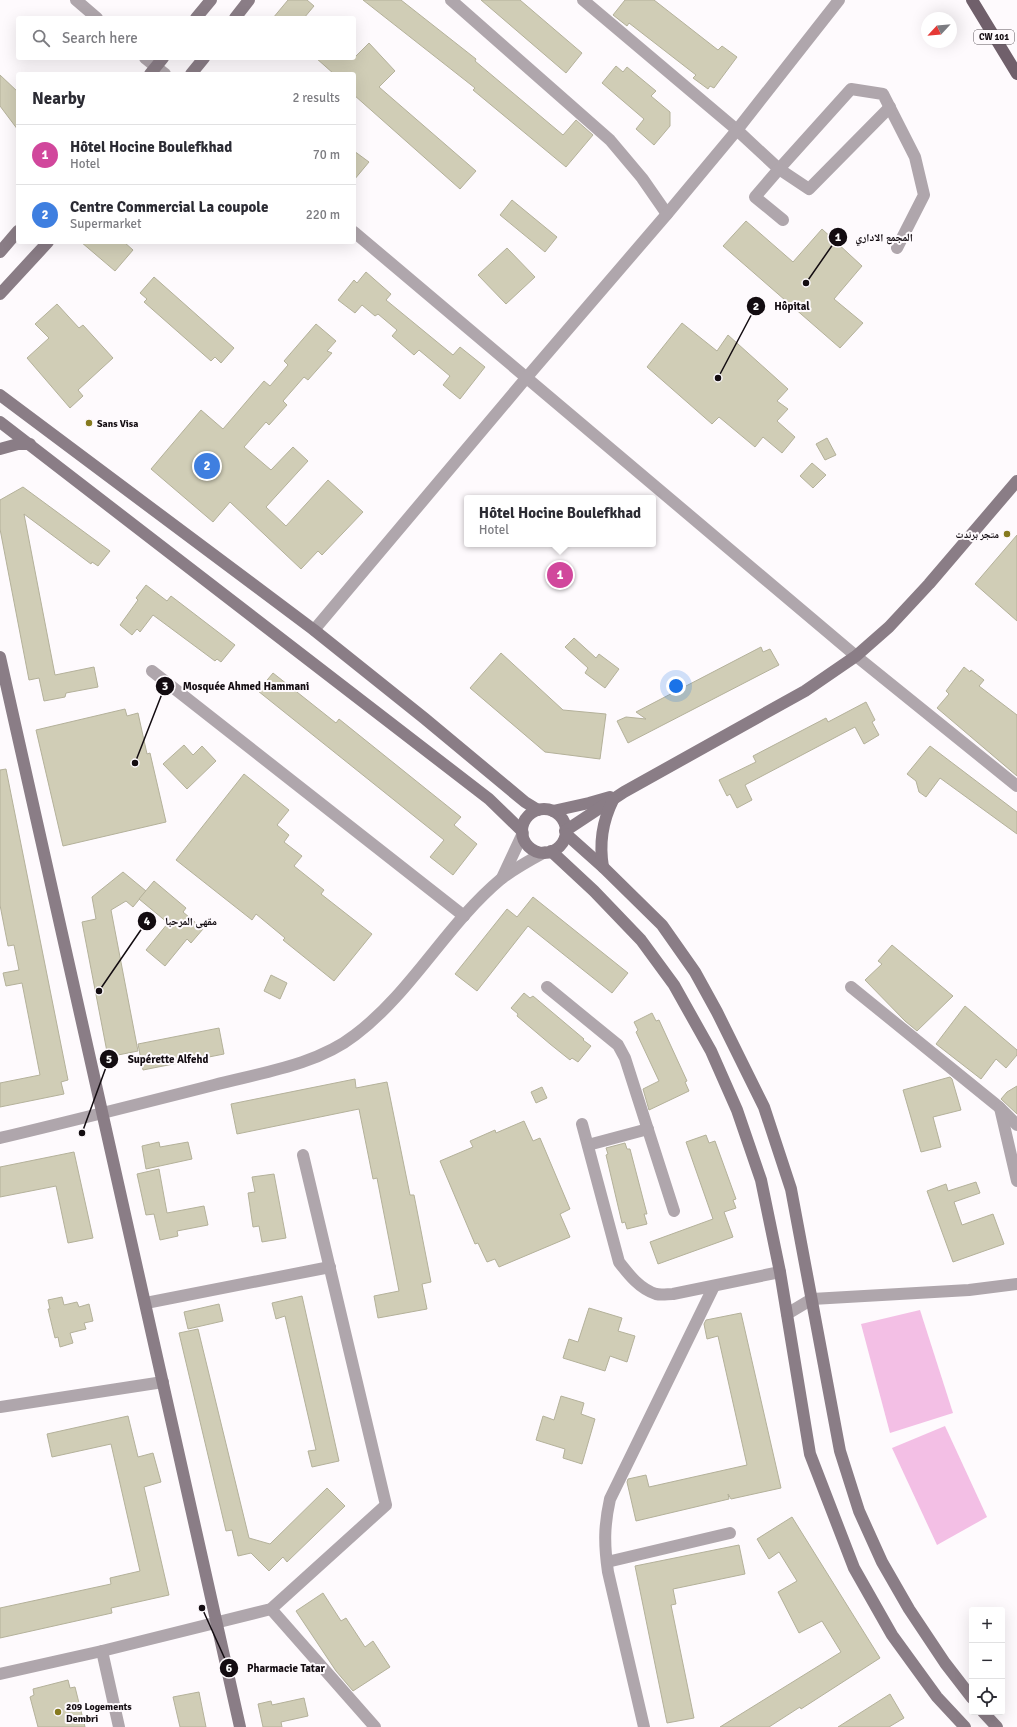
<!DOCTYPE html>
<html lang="en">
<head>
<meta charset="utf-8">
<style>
  :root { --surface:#fff; --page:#f7f7f7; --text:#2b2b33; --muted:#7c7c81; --line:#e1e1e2; --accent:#0b8043 }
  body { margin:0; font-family:Signika,"Noto Naskh Arabic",sans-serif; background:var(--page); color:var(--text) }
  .controls { position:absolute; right:12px; bottom:12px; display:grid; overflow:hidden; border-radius:4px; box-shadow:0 4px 16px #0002 }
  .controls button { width:36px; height:36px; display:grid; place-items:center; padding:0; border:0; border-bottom:1px solid var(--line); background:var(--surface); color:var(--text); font:20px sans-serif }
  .compass { position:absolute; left:921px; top:12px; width:36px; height:36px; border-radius:50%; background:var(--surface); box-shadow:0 4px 16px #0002; rotate:244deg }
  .you { position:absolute; left:676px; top:686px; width:14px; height:14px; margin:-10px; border:3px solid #fff; border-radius:50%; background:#1a73e8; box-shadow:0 0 0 6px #1a73e833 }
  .badge { display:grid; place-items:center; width:26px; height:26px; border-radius:50%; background:var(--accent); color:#fff; font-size:13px; font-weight:700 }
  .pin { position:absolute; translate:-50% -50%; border:2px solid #fff; box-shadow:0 1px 4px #0006 }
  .popup { position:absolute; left:464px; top:495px; width:192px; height:52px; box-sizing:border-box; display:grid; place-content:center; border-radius:4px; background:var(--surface); filter:drop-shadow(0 1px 3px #0005); font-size:13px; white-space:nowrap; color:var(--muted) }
  .popup b { font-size:15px; color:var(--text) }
  .popup::after { content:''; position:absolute; left:50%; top:100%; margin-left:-8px; border:8px solid transparent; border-top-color:var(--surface) }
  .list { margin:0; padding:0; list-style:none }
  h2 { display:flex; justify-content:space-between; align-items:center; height:52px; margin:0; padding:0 16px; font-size:17px }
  h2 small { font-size:13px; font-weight:400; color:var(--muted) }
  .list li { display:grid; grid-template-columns:26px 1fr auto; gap:12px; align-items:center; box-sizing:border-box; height:60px; padding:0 16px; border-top:1px solid var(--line) }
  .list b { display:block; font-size:15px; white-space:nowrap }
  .list p { margin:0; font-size:13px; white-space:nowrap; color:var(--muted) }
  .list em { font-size:13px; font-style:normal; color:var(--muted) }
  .icon { flex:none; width:22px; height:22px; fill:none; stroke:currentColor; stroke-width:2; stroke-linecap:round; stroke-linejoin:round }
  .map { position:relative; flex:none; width:1017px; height:1727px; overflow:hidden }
  .search { position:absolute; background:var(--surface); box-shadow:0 4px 16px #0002; left:16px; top:16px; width:340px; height:44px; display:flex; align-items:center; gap:10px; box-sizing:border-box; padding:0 14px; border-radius:4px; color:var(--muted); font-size:15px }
  .panel { position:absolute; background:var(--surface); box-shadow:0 4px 16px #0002; left:16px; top:72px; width:340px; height:172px; border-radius:4px }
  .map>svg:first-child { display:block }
  .green { fill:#f3bfe5 }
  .building { fill:#d0cdb6; stroke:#b4b19a }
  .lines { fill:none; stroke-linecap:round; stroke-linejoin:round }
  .minor { stroke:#afa6ac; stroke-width:12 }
  .tertiary { stroke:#afa6ac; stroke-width:12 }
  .secondary { stroke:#8a7d86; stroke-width:12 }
  .primary { stroke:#70606b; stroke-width:12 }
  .poi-dot { fill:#867a1f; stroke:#fefafd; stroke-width:1.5 }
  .labels { text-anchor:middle; stroke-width:4; stroke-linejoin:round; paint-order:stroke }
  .shield { fill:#fefafd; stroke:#5a5358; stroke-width:1 }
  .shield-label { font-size:9px; font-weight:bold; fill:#130c11 }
  .poi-label { font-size:10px; font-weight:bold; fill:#130c11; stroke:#fefafd; text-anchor:start }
  .leader { fill:none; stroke:#130c11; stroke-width:1.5 }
  .callout-dot { fill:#130c11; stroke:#fefafd; stroke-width:1.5 }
  .mark-label { font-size:12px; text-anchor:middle; font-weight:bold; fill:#fff }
  .callout-label { font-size:11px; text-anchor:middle; font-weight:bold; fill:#130c11; stroke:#fefafd; stroke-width:4; stroke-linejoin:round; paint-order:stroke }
</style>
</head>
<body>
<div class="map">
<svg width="1017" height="1727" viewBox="0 0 1017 1727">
  <rect width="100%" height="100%" fill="#fefafd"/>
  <g class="green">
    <polygon points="920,1310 953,1413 890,1433 861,1324"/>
    <polygon points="945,1426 987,1517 937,1545 892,1448"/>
  </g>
  <g class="building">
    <polygon points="288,0 307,0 314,6 304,18 273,18"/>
    <polygon points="363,0 401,0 476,59 475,61 563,135 576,120 593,135 566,167 473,90 475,88"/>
    <polygon points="481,0 520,0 582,53 566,73"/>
    <polygon points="625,0 654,0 718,50 722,46 737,57 714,88 710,86 708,89 693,78 696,75 629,23 627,26 613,15"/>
    <polygon points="369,43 395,71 379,87 476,171 460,189 354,95 354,74 334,74 316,58 354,58"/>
    <polygon points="616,66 623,72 627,67 656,91 651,96 670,112 670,126 654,145 636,129 644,119 602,83"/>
    <polygon points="0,75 18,92 18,130 0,106"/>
    <polygon points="354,151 369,162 354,180"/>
    <polygon points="512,200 557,237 545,252 500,215"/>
    <polygon points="746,221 793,262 822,229 862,266 834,299 863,323 840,348 723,246"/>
    <polygon points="81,242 124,242 133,250 115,271"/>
    <polygon points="507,248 535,277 506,304 478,275"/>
    <polygon points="366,272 391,294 386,300 453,355 460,347 485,367 460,399 443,385 450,376 419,350 414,355 392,336 397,330 378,314 375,316 362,305 355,313 338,300 354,280 357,283"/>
    <polygon points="154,277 234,348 221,363 215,357 211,361 144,302 147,299 140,293"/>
    <polygon points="57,304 79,328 83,325 113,358 78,390 83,396 70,408 27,358 49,338 35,324"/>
    <polygon points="682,323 717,351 728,335 788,389 777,401 788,409 777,421 795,437 782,453 763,437 755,447 719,417 712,424 647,367"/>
    <polygon points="316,324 336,341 327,351 332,353 308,380 304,377 283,401 287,405 269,425 266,422 244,447 271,470 293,447 308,461 266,507 286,526 328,480 363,512 322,555 318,551 301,569 230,502 213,522 151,469 201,410 223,429 264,381 270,386 288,365 284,361"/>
    <polygon points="827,438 836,455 825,460 816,444"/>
    <polygon points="812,463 826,475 813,488 800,476"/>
    <polygon points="23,487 110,551 98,566 92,562 91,564 24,514 55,675 94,667 98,687 66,693 65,697 44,701 39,678 29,680 0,529 0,500"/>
    <polygon points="1017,535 1017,621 975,584"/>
    <polygon points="146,585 167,601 171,596 235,645 221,662 217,659 215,661 153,615 140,632 137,629 132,635 120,625 138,600 136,598"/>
    <polygon points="574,638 596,658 599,654 619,669 605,688 585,673 588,668 565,647"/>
    <polygon points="761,647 763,652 770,649 779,665 628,743 617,721 626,717 646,719 636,712"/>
    <polygon points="501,653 563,710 606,714 600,759 545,752 470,688"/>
    <polygon points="964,667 970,672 971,670 984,680 979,686 1017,715 1017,776 937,708 949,694 946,691"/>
    <polygon points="273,673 336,723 339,719 461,817 454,825 477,844 453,875 430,857 444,840 258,691"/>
    <polygon points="866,702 875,720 872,722 879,735 864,744 855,727 745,785 752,800 737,808 730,794 727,796 719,780 756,762 753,756 826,718 828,722"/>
    <polygon points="125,709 127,716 138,713 147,754 150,753 166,822 63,846 36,730"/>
    <polygon points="184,745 193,755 202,746 216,761 187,789 163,764"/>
    <polygon points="930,746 1017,812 1017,834 940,778 926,797 919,792 916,781 907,774"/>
    <polygon points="6,769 68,1080 61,1082 64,1094 0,1107 0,1083 40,1075 22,983 6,986 3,973 19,970 14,945 8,946 0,905 0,770"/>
    <polygon points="244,774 289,810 277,825 289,835 284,842 302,856 294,866 324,890 321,894 372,934 334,981 283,940 285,938 256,914 252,920 176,860"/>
    <polygon points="123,872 146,891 133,907 126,901 111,910 138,1051 108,1057 82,922 96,919 92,897"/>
    <polygon points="154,881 186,908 183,912 203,929 191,943 187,939 165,966 146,950 168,923 139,899"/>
    <polygon points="533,897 628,973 612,993 528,926 477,991 455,974 507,909 517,917"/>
    <polygon points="892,945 953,996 917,1031 905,1021 865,980 882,964 878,961"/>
    <polygon points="271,975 287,983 280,999 264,991"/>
    <polygon points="524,993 530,998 533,996 584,1039 583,1040 591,1046 578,1062 572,1058 570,1060 550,1044 517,1016 518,1014 511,1008"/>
    <polygon points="965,1006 1017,1050 1017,1055 1006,1068 996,1059 981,1079 936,1044"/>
    <polygon points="652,1013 656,1021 659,1020 687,1081 685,1082 689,1091 649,1110 643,1089 659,1081 636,1032 638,1030 634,1022"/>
    <polygon points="219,1028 224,1054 143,1070 138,1044"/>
    <polygon points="950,1077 952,1079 961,1110 933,1117 941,1147 921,1152 903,1090"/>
    <polygon points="355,1079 356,1088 387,1082 410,1195 414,1195 431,1282 422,1284 427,1309 378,1318 374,1296 399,1291 377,1178 373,1179 359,1109 237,1134 231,1104"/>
    <polygon points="1017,1086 1017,1114 1001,1099 1007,1092"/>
    <polygon points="542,1087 547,1098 536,1103 531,1092"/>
    <polygon points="524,1121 533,1141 540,1138 570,1209 560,1214 570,1237 499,1267 495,1259 487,1262 478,1243 475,1244 440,1161 473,1147 470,1141 495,1130 496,1133"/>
    <polygon points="706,1135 709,1143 715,1141 736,1199 733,1200 736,1208 724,1212 733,1237 658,1264 650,1242 713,1219 686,1142"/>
    <polygon points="159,1142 160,1147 188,1142 192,1159 146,1169 142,1146"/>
    <polygon points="625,1143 627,1149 630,1149 647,1214 644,1214 647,1224 627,1229 625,1222 622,1223 606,1155 608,1154 606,1148"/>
    <polygon points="74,1152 93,1238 68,1243 56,1186 0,1197 0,1167"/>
    <polygon points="159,1169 167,1213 204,1206 208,1225 177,1231 178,1236 160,1240 154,1214 146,1215 137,1174"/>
    <polygon points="274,1174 286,1238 262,1242 259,1226 253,1227 248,1193 255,1192 252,1177"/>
    <polygon points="976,1182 980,1193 954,1202 962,1225 993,1214 1004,1244 953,1262 927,1191 946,1184 948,1191"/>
    <polygon points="302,1296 339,1461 312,1467 308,1451 316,1450 285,1316 276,1319 272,1303"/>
    <polygon points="62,1297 64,1305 77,1302 79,1307 89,1304 93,1321 84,1323 86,1329 70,1333 73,1343 60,1347 58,1337 55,1338 48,1309 50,1309 48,1300"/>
    <polygon points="219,1304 223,1321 188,1329 184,1312"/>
    <polygon points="589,1308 622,1318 618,1331 635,1336 627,1362 610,1356 605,1371 563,1358 569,1339 578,1342"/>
    <polygon points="741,1313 781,1488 731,1499 728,1494 729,1499 636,1521 627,1482 628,1479 646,1475 649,1487 747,1465 718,1336 707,1339 704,1324 706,1320"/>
    <polygon points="198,1329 249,1538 270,1544 327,1488 345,1506 287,1562 283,1557 269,1571 251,1553 238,1556 232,1530 226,1531 179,1333"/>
    <polygon points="561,1396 584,1403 581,1414 595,1419 582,1464 563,1458 565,1449 536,1440 543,1416 554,1420"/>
    <polygon points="128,1416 138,1457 153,1453 161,1482 144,1487 169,1595 111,1608 112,1613 0,1638 0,1608 111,1584 110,1578 140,1571 111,1444 52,1457 47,1434"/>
    <polygon points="792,1517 880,1658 801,1709 800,1707 769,1727 720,1727 841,1652 822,1621 799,1633 778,1592 797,1581 779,1552 769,1559 757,1539"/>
    <polygon points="739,1545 745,1574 673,1589 676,1604 671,1605 694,1718 667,1723 635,1566"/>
    <polygon points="323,1593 341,1621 346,1618 365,1647 373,1641 390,1667 353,1691 336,1671 296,1611"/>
    <polygon points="68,1680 70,1688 75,1687 85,1727 38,1727 30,1697 34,1695 33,1689"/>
    <polygon points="199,1692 206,1727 180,1727 173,1697"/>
    <polygon points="890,1694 904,1718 889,1727 838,1727"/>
    <polygon points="304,1698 308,1716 281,1722 282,1727 263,1727 258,1704 271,1701 272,1705"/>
  </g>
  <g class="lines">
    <g class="minor">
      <polyline points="76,0 97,18"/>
      <polyline points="451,0 610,140 642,178 667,214"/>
      <polyline points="583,0 737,130 779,169 851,89 883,94 915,157 924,195 897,248"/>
      <polyline points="145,58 165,74"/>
      <polyline points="783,220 755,197 779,169 809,189 890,107"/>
      <polyline points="354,232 856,656 1017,786"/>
      <polyline points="314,630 527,377 667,214 737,130 839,0"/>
      <polyline points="152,671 464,916"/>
      <polyline points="547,987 618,1045 625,1058 674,1211"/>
      <polyline points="851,987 999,1107 1017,1125"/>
      <polyline points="1000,1108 1017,1181"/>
      <path d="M 582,1124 L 619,1262 C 629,1275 640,1289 656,1294 C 661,1295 668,1294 673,1294 L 780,1272"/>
      <polyline points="588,1145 648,1129"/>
      <polyline points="146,1303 330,1267"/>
      <polyline points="787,1314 812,1299 969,1290 1017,1284"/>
      <polyline points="0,1407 163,1382"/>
      <polyline points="607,1562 730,1533"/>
      <polyline points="271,1609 375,1727"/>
      <polyline points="102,1651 119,1727"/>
      <polyline points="0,1674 102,1651 271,1609 386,1505 303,1155"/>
      <path d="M 644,1727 L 608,1572 C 604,1544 604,1526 610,1499 L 714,1286"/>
    </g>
    <g class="tertiary">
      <polyline points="502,878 523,833"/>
      <path d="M 0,1138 C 72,1121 143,1103 214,1085 C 260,1073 317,1065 355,1035 C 412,992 446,925 501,879 C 514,869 530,860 545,852"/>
    </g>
    <g class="secondary">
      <polyline points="196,18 211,0"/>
      <polyline points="235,18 249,0"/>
      <polyline points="150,74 163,58"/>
      <polyline points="191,74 204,58"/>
      <polyline points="0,252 18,231"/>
      <polyline points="0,294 48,242"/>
      <polyline points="0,395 314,630 424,718 525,802 538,810"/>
      <polyline points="0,422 489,799 522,831"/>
      <polyline points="0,449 18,444 30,444"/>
      <polyline points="0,657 240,1727"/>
      <circle cx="544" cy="831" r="22"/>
      <polyline points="553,811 589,803 610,797"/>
      <polyline points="565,831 624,792 805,691 856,656 889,627 929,584 1017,481"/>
      <polyline points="566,834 603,867 662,925 695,972 717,1012 764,1107 791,1189 840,1451 859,1511 882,1562 909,1609 945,1663 972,1698"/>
      <polyline points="551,851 594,891 641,940 674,985 711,1051 737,1110 761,1180 780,1272 810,1454 854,1568 892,1635 937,1697 965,1727"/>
      <path d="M 603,867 C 599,843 602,822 613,800"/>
      <polyline points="983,1712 997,1727"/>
    </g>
    <polyline class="primary" points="972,0 1017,74"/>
  </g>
  <g class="poi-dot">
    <circle cx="89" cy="423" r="4"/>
    <circle cx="1007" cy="534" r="4"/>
    <circle cx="58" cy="1712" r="4"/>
  </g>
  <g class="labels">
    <rect class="shield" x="974" y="30" width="40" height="14" rx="3"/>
    <g class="shield-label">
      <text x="994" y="40">CW 101</text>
    </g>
    <g class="poi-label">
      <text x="97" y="427">Sans Visa</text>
      <text x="999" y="538" text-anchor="end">متجر برندت</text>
      <text x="66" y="1710">209 Logements<tspan x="66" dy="12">Dembri</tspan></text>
    </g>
  </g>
  <path class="leader" d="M806 283L838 237M718 378L756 306M135 763L165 686M99 991L147 921M82 1133L109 1059M202 1608L229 1668"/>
  <g class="callout-dot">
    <circle cx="806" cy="283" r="4"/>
    <circle cx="718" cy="378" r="4"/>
    <circle cx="135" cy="763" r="4"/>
    <circle cx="99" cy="991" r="4"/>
    <circle cx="82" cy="1133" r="4"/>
    <circle cx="202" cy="1608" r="4"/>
    <circle cx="838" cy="237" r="10"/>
    <circle cx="756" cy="306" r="10"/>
    <circle cx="165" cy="686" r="10"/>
    <circle cx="147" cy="921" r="10"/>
    <circle cx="109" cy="1059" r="10"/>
    <circle cx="229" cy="1668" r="10"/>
  </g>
  <g class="mark-label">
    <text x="838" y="241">1</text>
    <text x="756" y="310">2</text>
    <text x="165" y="690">3</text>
    <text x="147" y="925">4</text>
    <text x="109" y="1063">5</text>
    <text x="229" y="1672">6</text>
  </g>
  <g class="callout-label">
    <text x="884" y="241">المجمع الاداري</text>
    <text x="792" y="310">Hôpital</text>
    <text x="246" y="690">Mosquée Ahmed Hammani</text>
    <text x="191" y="925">مقهى المرحبا</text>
    <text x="168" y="1063">Supérette Alfehd</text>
    <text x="286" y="1672">Pharmacie Tatar</text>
  </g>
</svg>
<div class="controls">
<button>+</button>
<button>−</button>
<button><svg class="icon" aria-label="locate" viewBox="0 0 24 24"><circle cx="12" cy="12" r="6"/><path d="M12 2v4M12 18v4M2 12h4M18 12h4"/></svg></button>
</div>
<svg class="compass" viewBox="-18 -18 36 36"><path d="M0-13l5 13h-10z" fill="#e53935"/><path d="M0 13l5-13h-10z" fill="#7c7c81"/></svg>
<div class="you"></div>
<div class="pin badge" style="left:560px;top:575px;background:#d1479c">1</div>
<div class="popup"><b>Hôtel Hocine Boulefkhad</b>Hotel</div>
<div class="pin badge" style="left:207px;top:466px;background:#3f7fe0">2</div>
<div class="search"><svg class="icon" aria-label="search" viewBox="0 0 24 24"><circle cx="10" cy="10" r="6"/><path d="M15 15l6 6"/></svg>Search here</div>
<section class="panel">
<h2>Nearby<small>2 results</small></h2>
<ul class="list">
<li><span class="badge" style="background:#d1479c">1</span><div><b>Hôtel Hocine Boulefkhad</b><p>Hotel</p></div><em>70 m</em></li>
<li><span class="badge" style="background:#3f7fe0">2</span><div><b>Centre Commercial La coupole</b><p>Supermarket</p></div><em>220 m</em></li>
</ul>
</section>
</div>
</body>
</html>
